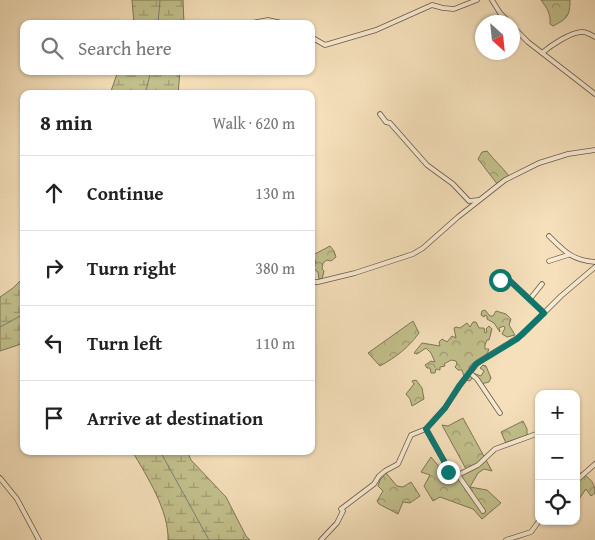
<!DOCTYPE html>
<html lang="en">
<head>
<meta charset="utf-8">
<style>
  :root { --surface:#fff; --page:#f2f2f2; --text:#222; --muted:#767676; --line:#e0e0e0 }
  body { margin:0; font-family:"Gentium Book Plus",serif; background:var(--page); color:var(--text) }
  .controls { position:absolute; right:15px; bottom:15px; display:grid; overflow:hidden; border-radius:10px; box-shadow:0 1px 4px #0004 }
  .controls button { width:45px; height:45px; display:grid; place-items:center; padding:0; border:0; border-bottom:1px solid var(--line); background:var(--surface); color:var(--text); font:25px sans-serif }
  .compass { position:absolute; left:475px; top:15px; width:45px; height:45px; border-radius:50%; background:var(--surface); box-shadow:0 1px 4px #0004; rotate:153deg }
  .stop { position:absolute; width:15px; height:15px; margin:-11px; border:4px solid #0f766e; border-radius:50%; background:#fff }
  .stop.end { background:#0f766e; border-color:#fff; box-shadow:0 1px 5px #0008 }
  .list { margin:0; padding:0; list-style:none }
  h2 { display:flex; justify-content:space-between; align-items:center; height:65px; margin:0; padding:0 20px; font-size:21px }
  h2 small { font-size:16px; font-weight:400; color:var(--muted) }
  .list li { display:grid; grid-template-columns:32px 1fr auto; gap:15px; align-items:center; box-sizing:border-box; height:75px; padding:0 20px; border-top:1px solid var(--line) }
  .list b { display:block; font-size:19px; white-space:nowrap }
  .list em { font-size:16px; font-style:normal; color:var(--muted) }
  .icon { flex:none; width:28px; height:28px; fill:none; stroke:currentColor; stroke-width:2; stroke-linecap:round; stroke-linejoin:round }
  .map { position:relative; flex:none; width:595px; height:540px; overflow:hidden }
  .search { position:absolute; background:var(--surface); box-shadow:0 1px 4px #0004; left:20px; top:20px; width:295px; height:55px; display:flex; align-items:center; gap:12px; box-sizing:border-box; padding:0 18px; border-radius:10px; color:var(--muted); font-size:19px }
  .panel { position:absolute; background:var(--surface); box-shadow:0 1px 4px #0004; left:20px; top:90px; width:295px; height:365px; border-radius:10px }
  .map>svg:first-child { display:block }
  .forest { fill:url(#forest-crowns); stroke:#807658 }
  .wetland { fill:url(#wetland-marsh); stroke:#807658 }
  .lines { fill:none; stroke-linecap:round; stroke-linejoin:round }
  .stream { stroke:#778378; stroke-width:1 }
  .minor-casing { stroke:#6c594a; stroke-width:5.5 }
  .minor { stroke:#f8ebd3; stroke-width:4 }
  .route { stroke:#0f766e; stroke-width:6 }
</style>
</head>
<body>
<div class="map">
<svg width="595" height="540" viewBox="0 0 595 540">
  <defs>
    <pattern id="forest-crowns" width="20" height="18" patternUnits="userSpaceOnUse" patternTransform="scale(1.25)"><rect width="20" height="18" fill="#c2c08c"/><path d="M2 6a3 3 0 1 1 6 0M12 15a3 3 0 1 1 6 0" fill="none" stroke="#9f9c72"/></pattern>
    <pattern id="wetland-marsh" width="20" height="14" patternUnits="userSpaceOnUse" patternTransform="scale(1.25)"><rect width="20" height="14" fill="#c2c08c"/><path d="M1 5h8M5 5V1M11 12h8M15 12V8" fill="none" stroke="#9f9c72"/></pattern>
  </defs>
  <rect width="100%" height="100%" fill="#f5e0bb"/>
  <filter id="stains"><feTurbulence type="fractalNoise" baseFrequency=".004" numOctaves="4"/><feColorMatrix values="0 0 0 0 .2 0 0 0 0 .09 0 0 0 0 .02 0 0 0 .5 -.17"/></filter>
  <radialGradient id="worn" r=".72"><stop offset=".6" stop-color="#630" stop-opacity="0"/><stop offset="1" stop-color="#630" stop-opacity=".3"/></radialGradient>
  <g class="forest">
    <path d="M 541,0 L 570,0 C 570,16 567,19 553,26 L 550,24 C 551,14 547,8 541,0 Z"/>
    <path d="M 487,151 C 494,160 502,167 509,176 L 498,185 L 478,159 L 482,152 Z"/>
    <path d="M 330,246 L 334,251 L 336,257 L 331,261 L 327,260 L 323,263 L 322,269 L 324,271 L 322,279 L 319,279 L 318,272 C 313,269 311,265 311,259 L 313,263 L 316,263 L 313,255 Z"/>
    <polygon points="485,310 490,316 493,316 496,311 506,314 511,319 509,325 515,335 507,337 502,334 505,328 504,326 499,328 500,332 494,323 487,319 487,316 485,315 484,317 481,315 482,311"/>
    <path d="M 413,321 L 419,333 C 408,348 396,357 380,366 L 368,353 Z"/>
    <path d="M 473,322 L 476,322 L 479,328 L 484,328 L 485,333 L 487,332 L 486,329 L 489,326 L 492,329 L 489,340 L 487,340 L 485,345 L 485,349 L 489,349 C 486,360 475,359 469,367 L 470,372 L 481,376 L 484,371 L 480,368 L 483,365 L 486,366 L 491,378 L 489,382 L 481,384 L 479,380 L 472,378 L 470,381 L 465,380 L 462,370 L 458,370 L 455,367 L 457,364 L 456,361 L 451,360 L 444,364 L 445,366 L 440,367 L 440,370 L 436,369 L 435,373 L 431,373 L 430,368 L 427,368 L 425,365 L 431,361 L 435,362 L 431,353 L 426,348 L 417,354 L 414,353 L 422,343 L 440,346 L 439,342 L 442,339 L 447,342 L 452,336 L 456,338 L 454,328 L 456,327 L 460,328 L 467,323 L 470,327 Z"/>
    <polygon points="416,380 422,388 424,399 412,406 410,399 406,394 414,384 412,381"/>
    <polygon points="463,418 492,471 484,469 478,473 470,487 487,490 501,503 482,519 473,509 440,497 433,501 424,486 430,475 421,472 431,457 447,476 454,480 466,469 442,425 448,426"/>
    <polygon points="523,421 527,429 527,436 506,443 501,432"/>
    <path d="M 576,471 C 587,476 595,480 595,493 L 591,496 L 586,489 L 579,499 L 576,495 Z"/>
    <polygon points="386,473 397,486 403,487 411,482 420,496 410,503 403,502 398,514 379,504 377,501 383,491 378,486 380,480"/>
  </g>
  <g class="wetland">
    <polygon points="132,0 183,0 184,24 134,24"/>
    <polygon points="118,71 180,71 178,94 110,94"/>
    <polygon points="24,277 24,343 0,351 0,297 13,288"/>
    <path d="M 132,451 L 187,451 L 191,460 L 226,497 L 246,536 L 250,540 L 168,540 C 169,511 147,476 132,451 Z"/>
  </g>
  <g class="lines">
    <g class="stream">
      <polyline points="158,24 160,0"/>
      <polyline points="145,94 151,71"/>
      <polyline points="0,327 24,314"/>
      <polyline points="160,451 209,540"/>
    </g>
    <g class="minor-casing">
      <g id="minor">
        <polyline points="492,0 500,13 509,22"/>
        <polyline points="246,24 268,20 286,24"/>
        <polyline points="512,26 528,42 595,94"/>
        <polyline points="311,37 325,45 376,30 432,5 443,8 454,9 477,0"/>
        <path d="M 542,53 C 550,46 572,31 583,32 C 587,32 591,35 595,37"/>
        <polyline points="380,114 386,122 390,123 427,165 453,184 469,201 479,200"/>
        <path d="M 549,236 C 565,252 572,260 595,262"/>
        <polyline points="549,261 568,255"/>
        <polyline points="311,282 318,282 355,273 413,254 423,248 458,217 505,180 539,163 568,154 595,150"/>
        <polyline points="496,283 502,279 509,280 544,313"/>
        <polyline points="530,299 542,284"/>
        <polyline points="470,373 477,379 500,413"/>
        <polyline points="426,429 444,461 446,469 452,478 478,465 495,449 539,433"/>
        <polyline points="458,475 483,511"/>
        <polyline points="0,478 17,499 39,540"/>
        <polyline points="576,481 595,464"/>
        <polyline points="321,540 337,523 343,511 341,509 374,484 379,476 385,471 398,464 411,435 426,429 445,408 461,384 478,362 522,335 561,296 595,267"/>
        <polyline points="506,540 531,532 539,521"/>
      </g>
    </g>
    <use href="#minor" class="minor"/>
  </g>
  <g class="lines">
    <polyline class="route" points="448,472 444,461 426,429 445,408 459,386 476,364 517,339 544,313 509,280 500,280"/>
  </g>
  <rect width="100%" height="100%" filter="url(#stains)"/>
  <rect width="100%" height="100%" fill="url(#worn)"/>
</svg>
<div class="controls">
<button>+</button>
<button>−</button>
<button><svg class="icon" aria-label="locate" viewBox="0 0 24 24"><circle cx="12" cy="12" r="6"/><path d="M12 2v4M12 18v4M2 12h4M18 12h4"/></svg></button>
</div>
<svg class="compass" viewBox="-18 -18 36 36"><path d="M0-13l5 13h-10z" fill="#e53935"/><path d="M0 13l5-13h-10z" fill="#767676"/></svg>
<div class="stop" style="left:500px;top:280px"></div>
<div class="stop end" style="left:448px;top:472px"></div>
<div class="search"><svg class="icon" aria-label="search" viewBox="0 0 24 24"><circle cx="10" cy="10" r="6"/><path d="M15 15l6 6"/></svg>Search here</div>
<section class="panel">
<h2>8 min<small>Walk · 620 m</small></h2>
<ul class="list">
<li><svg class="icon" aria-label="ahead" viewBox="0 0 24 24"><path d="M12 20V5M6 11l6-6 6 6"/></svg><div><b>Continue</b></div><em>130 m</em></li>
<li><svg class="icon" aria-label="right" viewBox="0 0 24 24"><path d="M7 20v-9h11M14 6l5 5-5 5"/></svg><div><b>Turn right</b></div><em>380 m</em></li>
<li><svg class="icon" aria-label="left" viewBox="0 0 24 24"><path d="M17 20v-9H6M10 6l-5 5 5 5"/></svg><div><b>Turn left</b></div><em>110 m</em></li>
<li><svg class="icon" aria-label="arrive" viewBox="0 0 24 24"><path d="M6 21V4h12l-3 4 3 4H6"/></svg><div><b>Arrive at destination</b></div></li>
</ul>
</section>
</div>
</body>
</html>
